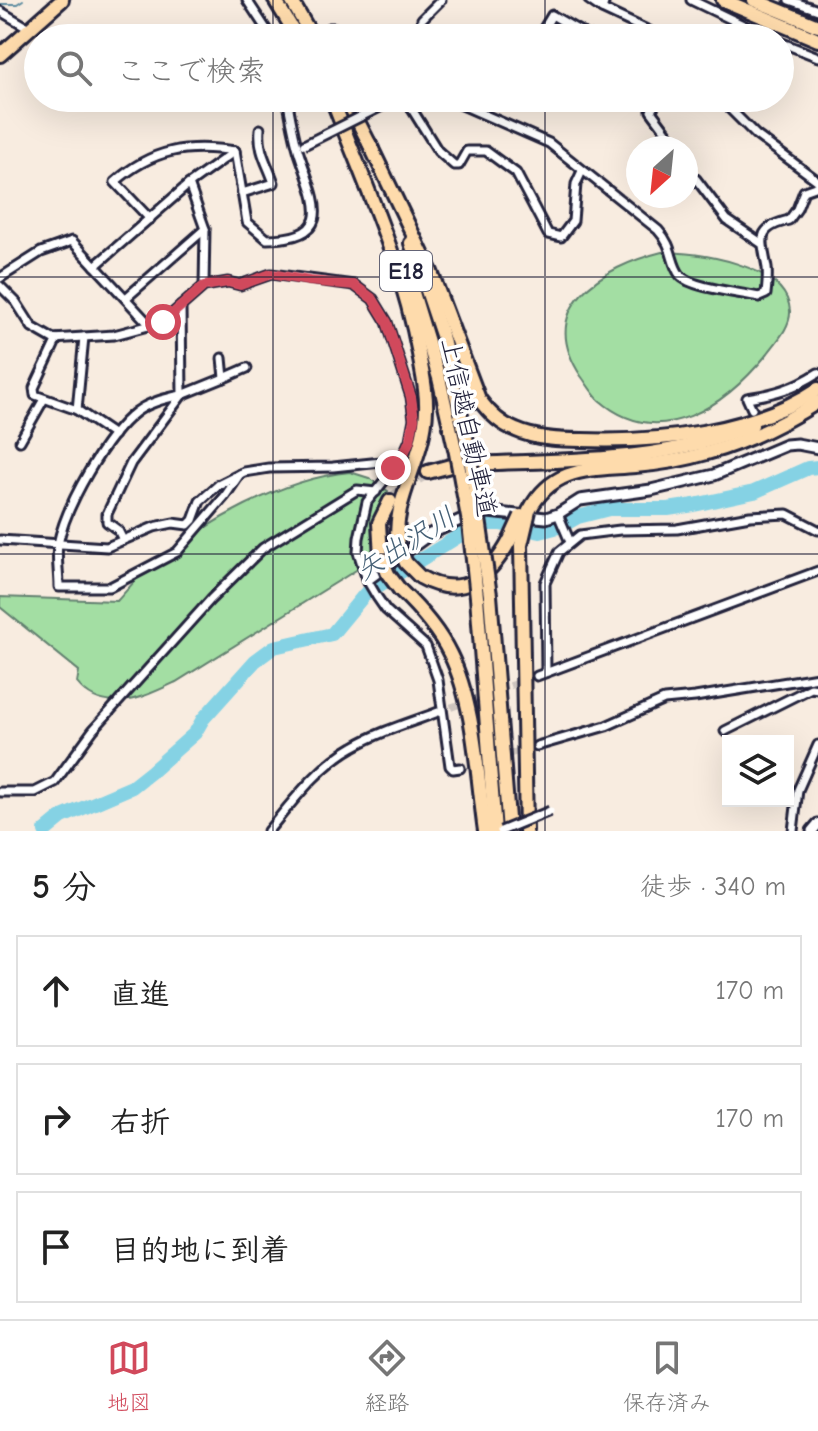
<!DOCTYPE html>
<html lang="ja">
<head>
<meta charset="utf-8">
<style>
  :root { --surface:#fff; --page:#f2f2f2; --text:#222; --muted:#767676; --line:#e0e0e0; --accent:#d1495b }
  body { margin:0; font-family:"Comic Neue","Klee One",sans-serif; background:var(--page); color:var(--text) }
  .controls { position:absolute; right:24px; bottom:24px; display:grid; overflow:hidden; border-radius:0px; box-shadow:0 8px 32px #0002 }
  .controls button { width:72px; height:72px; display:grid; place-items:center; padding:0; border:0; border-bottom:2px solid var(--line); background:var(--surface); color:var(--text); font:40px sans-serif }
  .compass { position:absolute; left:626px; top:136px; width:72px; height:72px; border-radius:50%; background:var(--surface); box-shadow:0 8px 32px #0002; rotate:207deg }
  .stop { position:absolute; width:24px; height:24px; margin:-18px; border:6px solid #d1495b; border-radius:50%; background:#fff }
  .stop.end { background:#d1495b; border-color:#fff; box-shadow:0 2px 8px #0008 }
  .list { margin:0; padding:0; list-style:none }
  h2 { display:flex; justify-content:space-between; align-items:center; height:104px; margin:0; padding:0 32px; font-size:34px }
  h2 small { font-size:26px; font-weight:400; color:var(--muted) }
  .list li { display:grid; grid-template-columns:52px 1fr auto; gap:24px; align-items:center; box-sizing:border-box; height:112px; margin:0 16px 16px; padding:0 16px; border:2px solid var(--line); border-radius:0px }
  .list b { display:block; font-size:30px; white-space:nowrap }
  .list em { font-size:26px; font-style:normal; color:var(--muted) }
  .icon { flex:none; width:44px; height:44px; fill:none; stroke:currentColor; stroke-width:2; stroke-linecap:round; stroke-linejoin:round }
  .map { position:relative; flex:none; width:818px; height:831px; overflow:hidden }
  .search { position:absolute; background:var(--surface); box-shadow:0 8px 32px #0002; left:24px; right:24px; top:24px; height:88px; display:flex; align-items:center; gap:20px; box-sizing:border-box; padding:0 28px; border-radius:44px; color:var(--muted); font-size:30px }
  .sheet { height:488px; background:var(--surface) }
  nav { display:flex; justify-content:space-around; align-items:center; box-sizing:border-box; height:112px; border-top:2px solid var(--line); background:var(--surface); font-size:22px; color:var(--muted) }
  nav a { display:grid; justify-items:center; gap:4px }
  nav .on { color:var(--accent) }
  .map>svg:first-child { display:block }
  .green { fill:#a3dea3; stroke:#62806f; stroke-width:2 }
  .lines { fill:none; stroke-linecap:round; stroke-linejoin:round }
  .stream { stroke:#5d8ca0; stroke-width:2 }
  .river { stroke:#85d2e4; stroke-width:14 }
  .street-tunnel { stroke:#cdc4bf; stroke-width:7; stroke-dasharray:7 3.5; stroke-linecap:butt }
  .highway-tunnel { stroke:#cdc4bf; stroke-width:12; stroke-dasharray:12 6; stroke-linecap:butt }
  .street-casing { stroke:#22223b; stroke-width:13 }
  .secondary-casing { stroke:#22223b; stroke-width:15 }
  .highway-casing { stroke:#22223b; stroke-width:18 }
  .street { stroke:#fff; stroke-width:7 }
  .secondary { stroke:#fff; stroke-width:9 }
  .highway { stroke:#fedbac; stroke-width:12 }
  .street-bridge-casing { stroke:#22223b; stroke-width:13; stroke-linecap:butt }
  .highway-bridge-casing { stroke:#22223b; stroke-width:18; stroke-linecap:butt }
  .street-bridge { stroke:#fff; stroke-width:7 }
  .highway-bridge { stroke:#fedbac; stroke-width:12 }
  .route { stroke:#d1495b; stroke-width:10 }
  .grid { fill:none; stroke:#22223b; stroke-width:2; stroke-opacity:0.55 }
  .labels { text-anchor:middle; stroke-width:7; stroke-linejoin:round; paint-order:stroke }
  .shield { fill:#fff; stroke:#646476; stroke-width:2 }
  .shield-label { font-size:24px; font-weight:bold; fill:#22223b }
  .street-label { font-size:26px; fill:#22223b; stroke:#fff }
  .water-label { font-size:28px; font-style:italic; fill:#456076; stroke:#fff }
</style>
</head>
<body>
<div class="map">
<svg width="818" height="831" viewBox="0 0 818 831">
  <rect width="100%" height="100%" fill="#f8ece0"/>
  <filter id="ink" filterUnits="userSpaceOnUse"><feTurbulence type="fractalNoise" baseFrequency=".0125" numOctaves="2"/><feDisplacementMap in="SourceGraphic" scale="16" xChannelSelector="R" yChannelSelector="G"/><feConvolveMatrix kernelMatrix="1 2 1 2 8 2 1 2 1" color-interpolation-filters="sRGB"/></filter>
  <g filter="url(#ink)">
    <g class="green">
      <path d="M 662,252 C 696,252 787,264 790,311 C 791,326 777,341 768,353 C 726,405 660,453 599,400 C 592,393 587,384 581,376 C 535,307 602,267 662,252 Z"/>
      <path d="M 350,472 L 369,478 L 388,491 C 376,513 372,530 373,555 L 361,567 L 176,682 C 144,697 104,717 77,683 L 79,671 L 0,607 L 0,597 L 117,601 C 128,589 139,575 151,565 C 207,522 280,479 350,472 Z"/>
    </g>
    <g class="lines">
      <polyline class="stream" points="0,4 17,4 23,0"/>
      <polyline class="river" points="45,831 62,817 132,787 151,772 195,733 203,719 255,661 274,647 332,634 365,594 459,536 487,524 500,524 540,532 562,526 578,517 609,509 668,509 694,505 754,492 808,468 818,467"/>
      <g class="street-tunnel">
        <polyline points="441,711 537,676"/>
        <polyline points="460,768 537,746"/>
      </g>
      <polyline class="highway-tunnel" points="390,501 410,483 428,472"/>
      <g class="street-casing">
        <g id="street">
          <polyline points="247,0 272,38"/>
          <polyline points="589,0 602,9"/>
          <polyline points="605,0 602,9 649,31 656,38"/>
          <polyline points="691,0 770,38"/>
          <polyline points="789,0 818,10"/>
          <polyline points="0,11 29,28"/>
          <polyline points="422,19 441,0"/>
          <polyline points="329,28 335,28 347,38"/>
          <polyline points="538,38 552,15 588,36 604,38"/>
          <polyline points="780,42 818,57"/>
          <polyline points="405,98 438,151 454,165 459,165 467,151 486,151 516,173 548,234 561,237 573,221 576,184 582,171"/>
          <path d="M 446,98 L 549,143 L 658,230 C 674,247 670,262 680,275 C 690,288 742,293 759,297 L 766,294 C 767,285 768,276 767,268 C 762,239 755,228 789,220 L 797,209 L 804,191 L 818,186"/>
          <polyline points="659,98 651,111 677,146"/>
          <polyline points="719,98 756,135 818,181"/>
          <path d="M 235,151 L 247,222 L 267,239 C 335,239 316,203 301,159 C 294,140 291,118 287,98"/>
          <polyline points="696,179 727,220 761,243"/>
          <polyline points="189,184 205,229 204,286"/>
          <path d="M 242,193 L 274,183 C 268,164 258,152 260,129"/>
          <path d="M 150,219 L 115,182 C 152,149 187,144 235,151"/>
          <polyline points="95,266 189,184 235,151"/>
          <polyline points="0,278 41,252 72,241 149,324"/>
          <polyline points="0,286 16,302 32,327 53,339 114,335 163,322 204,286 228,282 240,285 271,274 354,285 373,299 387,322 411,397 414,419 410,440 401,460 367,502 359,538 358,552 367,580 377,597 386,610 426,646 438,680 450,766 453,769 460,768"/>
          <polyline points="126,298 205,229"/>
          <polyline points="181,306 182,395 224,378 222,358"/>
          <polyline points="84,337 77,410 114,435"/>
          <polyline points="57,339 34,388 35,395 77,410"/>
          <polyline points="224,378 247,368"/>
          <path d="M 752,409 L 747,398 C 774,394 795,388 818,373"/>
          <polyline points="20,441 44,399"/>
          <polyline points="558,514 570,542"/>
          <polyline points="0,540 107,547 154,527 173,523 188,525 193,520 200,501 218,485 244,472 269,468 333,467 401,460"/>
          <path d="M 123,540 L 118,530 L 107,522 L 107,514 L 131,463 L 182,395 C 166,398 149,402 136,412 C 105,436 66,505 58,544 C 56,557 59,574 59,587 L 110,587 L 177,552 L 225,496 L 240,474"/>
          <polyline points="546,672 545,583 559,552 580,535 620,530 677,529 750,516 787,514 818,530"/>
          <polyline points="537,676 818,571"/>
          <polyline points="725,731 811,688 818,689"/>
          <polyline points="537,746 606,726 664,700 695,697 818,677"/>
          <polyline points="0,792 35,792 55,782 93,730 211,599 263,548 357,490 376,492"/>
          <path d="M 268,831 C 293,801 319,766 353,747 C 380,731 412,722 441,711"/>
          <polyline points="793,831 798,790 818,745"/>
        </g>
      </g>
      <g class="secondary-casing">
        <g id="secondary">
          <polyline points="367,580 430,534 471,515 488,512 546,518 558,514 580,500 651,490 714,475 786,445 797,444 818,448"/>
          <polyline points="812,831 818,824"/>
        </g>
      </g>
      <g class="highway-casing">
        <g id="highway">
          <polyline points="275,0 298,38"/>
          <polyline points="291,0 313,38"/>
          <polyline points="723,0 818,40"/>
          <polyline points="754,0 818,26"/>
          <polyline points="0,55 62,0"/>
          <polyline points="346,98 372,149"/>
          <path d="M 334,104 C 366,187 403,266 419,354 C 422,372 427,391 426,409 C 425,459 391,500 398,546"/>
          <path d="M 369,143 L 431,272 L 479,399 C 489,413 500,424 516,430 C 536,439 560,440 582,440 C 657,443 754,432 818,389"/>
          <polyline points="411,243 442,335 469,450"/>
          <polyline points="411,286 439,378 456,453"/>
          <path d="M 428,472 L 454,465 C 553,459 659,466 752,425"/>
          <path d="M 529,511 C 553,466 590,470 635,466 C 659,464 684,460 707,453 C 747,442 783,424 818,402"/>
          <polyline points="521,545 526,831"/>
          <polyline points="381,557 379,523 390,501"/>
          <path d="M 420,577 C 462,601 490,577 510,540"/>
          <path d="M 400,590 C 420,609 438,629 450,654 C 475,704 477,776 485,831"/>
          <polyline points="490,595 509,831"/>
          <polyline points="477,597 495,831"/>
        </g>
      </g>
      <use href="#street" class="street"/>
      <use href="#secondary" class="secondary"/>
      <use href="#highway" class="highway"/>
      <g class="street-bridge-casing">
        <g id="street-bridge">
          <polyline points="312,38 329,28"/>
          <polyline points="304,145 394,100"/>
          <polyline points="501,831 550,811"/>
        </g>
      </g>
      <g class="highway-bridge-casing">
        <g id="highway-bridge">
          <polyline points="469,450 490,595"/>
          <polyline points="456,453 469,523 477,597"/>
          <polyline points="510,540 521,516"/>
          <polyline points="521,545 529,511"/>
          <polyline points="398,546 406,563 420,577"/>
          <polyline points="381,557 388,574 400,590"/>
        </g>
      </g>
      <use href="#street-bridge" class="street-bridge"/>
      <use href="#highway-bridge" class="highway-bridge"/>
    </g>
  </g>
  <g class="lines" filter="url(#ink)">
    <polyline class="route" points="163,322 204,286 228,282 240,285 271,274 309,281 354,285 373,299 387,322 411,397 414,419 410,440 401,460 393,468"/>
  </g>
  <path class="grid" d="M 273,0 L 273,38M 545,0 L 545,38M 273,98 L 273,831M 545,98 L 545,831M 0,277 L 818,277M 0,554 L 818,554"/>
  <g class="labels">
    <rect class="shield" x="380" y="251" width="52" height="40" rx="6"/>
    <g class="shield-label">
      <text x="406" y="279">E18</text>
    </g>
    <g class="street-label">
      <text transform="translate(469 427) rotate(78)" y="9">上信越自動車道</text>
    </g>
    <g class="water-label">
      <text transform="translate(405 543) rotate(-32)" y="10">矢出沢川</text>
    </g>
  </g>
</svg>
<div class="controls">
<button><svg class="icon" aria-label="layers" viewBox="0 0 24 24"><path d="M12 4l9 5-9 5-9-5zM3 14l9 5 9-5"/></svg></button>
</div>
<svg class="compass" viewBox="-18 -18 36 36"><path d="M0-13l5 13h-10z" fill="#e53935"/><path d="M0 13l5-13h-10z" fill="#767676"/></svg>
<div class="stop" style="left:163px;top:322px"></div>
<div class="stop end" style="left:393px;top:468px"></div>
<div class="search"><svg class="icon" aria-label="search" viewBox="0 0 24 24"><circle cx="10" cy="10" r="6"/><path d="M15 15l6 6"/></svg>ここで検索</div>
</div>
<section class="sheet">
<h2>5 分<small>徒歩 · 340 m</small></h2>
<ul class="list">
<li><svg class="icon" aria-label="ahead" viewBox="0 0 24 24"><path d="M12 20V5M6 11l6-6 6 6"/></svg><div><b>直進</b></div><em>170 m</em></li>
<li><svg class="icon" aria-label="right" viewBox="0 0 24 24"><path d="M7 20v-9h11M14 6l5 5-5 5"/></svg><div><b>右折</b></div><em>170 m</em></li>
<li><svg class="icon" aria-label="arrive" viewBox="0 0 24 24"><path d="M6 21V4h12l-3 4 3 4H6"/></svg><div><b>目的地に到着</b></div></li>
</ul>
</section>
<nav>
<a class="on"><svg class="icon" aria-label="map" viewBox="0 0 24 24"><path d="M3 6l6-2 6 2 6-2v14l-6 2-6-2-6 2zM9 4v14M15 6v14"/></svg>地図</a>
<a><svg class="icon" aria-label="directions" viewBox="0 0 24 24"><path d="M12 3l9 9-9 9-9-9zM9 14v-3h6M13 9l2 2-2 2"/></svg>経路</a>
<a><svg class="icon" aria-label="saved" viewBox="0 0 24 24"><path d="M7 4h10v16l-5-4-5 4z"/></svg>保存済み</a>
</nav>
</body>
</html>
